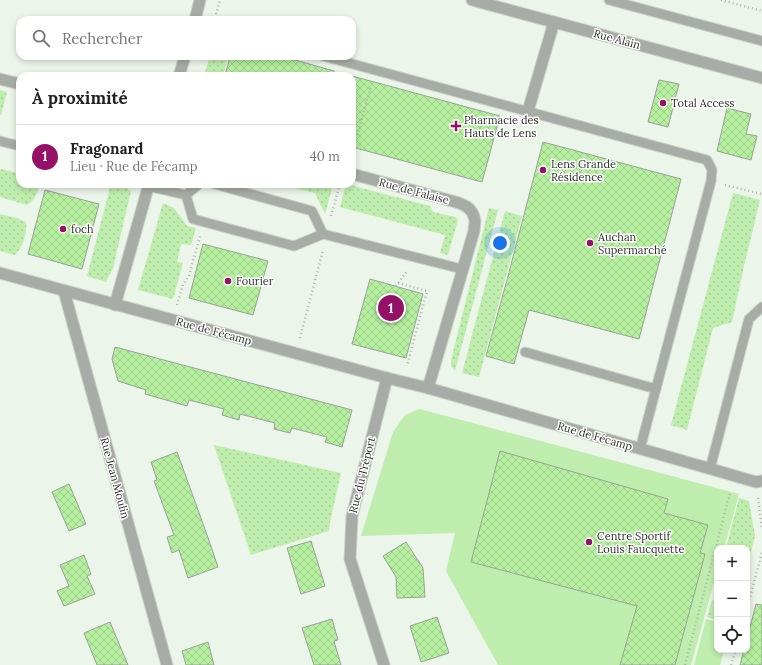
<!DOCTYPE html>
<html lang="fr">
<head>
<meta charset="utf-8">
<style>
  :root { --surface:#fff; --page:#f2f2f2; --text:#222; --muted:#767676; --line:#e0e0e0; --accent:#951067 }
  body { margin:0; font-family:Lora,serif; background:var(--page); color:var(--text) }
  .controls { position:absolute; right:12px; bottom:12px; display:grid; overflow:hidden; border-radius:8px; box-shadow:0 2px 6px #0003 }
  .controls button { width:36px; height:36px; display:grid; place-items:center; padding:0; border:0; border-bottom:1px solid var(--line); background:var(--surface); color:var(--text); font:20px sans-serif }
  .you { position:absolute; left:500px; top:243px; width:14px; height:14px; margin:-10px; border:3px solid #fff; border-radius:50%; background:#1a73e8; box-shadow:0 0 0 6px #1a73e833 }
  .badge { display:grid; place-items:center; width:26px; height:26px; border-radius:50%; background:var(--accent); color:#fff; font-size:13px; font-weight:700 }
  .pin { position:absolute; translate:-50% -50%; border:2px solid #fff; box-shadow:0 1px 4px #0006 }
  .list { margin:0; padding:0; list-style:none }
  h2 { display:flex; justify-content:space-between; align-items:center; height:52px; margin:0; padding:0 16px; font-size:17px }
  h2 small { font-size:13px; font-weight:400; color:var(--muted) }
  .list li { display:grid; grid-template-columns:26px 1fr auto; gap:12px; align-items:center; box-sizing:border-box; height:64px; padding:0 16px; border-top:1px solid var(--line) }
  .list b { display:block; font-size:15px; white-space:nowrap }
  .list p { margin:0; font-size:13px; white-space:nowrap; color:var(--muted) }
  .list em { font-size:13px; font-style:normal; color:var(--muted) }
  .icon { flex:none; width:22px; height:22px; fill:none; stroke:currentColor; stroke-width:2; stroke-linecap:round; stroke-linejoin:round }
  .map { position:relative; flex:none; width:762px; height:665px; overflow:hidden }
  .search { position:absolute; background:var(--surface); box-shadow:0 2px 6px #0003; left:16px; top:16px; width:340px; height:44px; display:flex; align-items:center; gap:10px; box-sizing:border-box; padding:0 14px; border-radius:12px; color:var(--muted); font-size:15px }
  .panel { position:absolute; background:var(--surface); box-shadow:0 2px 6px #0003; left:16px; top:72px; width:340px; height:116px; border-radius:12px }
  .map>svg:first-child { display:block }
  .grass { fill:url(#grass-dots) }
  .pitch { fill:#beedad }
  .building { fill:url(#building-cross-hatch); stroke:#9aa398 }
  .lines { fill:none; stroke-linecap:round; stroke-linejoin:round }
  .service-casing { stroke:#cad2c7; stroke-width:11 }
  .minor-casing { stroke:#cad2c7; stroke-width:13 }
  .tertiary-casing { stroke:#cad2c7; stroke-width:13 }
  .path { stroke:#acb3aa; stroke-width:2.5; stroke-dasharray:1 3; stroke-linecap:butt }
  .service { stroke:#a8aca7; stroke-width:9 }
  .minor { stroke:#a8aca7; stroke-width:11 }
  .tertiary { stroke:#a8aca7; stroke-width:11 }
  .poi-dot { fill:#951067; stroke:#fff; stroke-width:1.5 }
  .labels { text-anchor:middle; stroke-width:3; stroke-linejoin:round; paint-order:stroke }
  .street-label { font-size:11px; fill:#2e312d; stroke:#fff }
  .poi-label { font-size:11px; fill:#2e312d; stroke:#fff; text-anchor:start }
</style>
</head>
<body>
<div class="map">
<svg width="762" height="665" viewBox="0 0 762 665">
  <defs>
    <pattern id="grass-dots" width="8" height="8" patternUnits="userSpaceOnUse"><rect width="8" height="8" fill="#beedad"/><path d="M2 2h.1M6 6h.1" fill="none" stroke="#a4cc95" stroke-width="1.8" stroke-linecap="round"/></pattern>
    <pattern id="building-cross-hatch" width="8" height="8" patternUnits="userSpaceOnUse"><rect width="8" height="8" fill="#b5ef9f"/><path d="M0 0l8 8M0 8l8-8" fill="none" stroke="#9ccd89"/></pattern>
  </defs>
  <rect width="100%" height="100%" fill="#ecf5e9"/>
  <g class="grass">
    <polygon points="210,56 228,56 223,76 204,76"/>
    <polygon points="0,90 7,92 1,115 0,115"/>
    <path d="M 1,169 L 20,174 L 20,184 L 39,184 C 37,193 36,200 27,205 L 0,197 L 0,171 Z"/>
    <polygon points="111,184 121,184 131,191 113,268 106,282 87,276"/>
    <polygon points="280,184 333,184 325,214 315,193"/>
    <polygon points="346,184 430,206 433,212 456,217 458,220 448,255 440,253 445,235 340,207"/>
    <polygon points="733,193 760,200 744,266 732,322 713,328 687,430 671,425"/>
    <polygon points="163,203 174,208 187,226 196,228 191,245 181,244 177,262 183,263 173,299 138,290"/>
    <polygon points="489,208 498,210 455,371 451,366 451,360"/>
    <polygon points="505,211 522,216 479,377 462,373"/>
    <path d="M 0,214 L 17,218 L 26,222 C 27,234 23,246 15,255 L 0,251 Z"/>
    <polygon points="214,445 341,473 330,522 329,531 251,555"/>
    <polygon points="739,498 749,501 755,536 747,567 747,548 726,548"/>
    <polygon points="712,600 717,602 717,620 707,617"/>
  </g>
  <g class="pitch">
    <polygon points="419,409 473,423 739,494 724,548 717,548 717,571 691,665 498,665 446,571 455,533 361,536 393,432 405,415"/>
    <polygon points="706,619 717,622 717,650 724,650 720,665 694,665"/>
  </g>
  <g class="building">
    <polygon points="230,56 281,56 334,71 334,76 225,76"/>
    <polygon points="352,76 500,116 482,182 352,147"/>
    <polygon points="659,80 679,84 668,127 648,122"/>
    <polygon points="727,108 751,114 746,134 757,136 751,160 717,151"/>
    <polygon points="543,142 681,179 639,339 529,310 514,364 486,356 507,280"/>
    <polygon points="45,190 99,204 82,269 28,254"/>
    <polygon points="203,244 268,261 253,315 189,298"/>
    <polygon points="370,279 423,294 406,358 352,344"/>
    <polygon points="115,347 352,410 342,447 325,442 327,437 292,428 290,433 274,429 275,423 240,414 239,420 222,415 224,409 189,400 187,406 145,394 146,390 118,381 112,359"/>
    <polygon points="500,451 668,499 664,513 708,525 700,553 705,554 675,665 620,665 637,606 471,562"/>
    <polygon points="177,452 206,532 218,567 188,578 179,550 172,553 167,537 174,535 154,481 157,480 151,462"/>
    <polygon points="69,484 86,524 69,531 52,492"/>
    <polygon points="311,541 325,586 301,594 287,548"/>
    <polygon points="406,542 423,568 425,597 397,598 396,577 383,556"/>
    <polygon points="84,555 91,574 87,576 95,594 64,606 57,591 69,586 60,565"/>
    <polygon points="756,604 762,605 762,665 740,665 744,650 747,650 747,639"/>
    <polygon points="437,617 449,653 421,662 410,626"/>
    <polygon points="332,619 338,640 334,641 341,665 314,665 302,628"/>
    <polygon points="110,622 128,665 97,665 84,633"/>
    <polygon points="208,642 214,665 186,665 182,651"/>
  </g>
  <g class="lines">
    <g class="service-casing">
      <g id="service">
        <polyline points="609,0 762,41"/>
        <polyline points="323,56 707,160 712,170 711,181 640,449"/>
        <polyline points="0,141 20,146"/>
        <polyline points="214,184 312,211 323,234 462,269"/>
        <polyline points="148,186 186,195 199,184"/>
        <polyline points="186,195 193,219 294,246 323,234"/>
        <polyline points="525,352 656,389"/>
        <polyline points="710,469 749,319 762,307"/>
      </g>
    </g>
    <g class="minor-casing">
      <g id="minor">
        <polyline points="195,20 200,0"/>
        <polyline points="179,76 185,56"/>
        <polyline points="0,79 20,84"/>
        <polyline points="528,111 554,22"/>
        <path d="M 0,273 L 387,378 L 428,388 L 474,231 C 474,228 475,224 475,221 C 473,207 463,204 452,201 L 352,174"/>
        <polyline points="64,291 167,665"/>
        <polyline points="115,305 149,184"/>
        <polyline points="428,388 718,471 756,482 762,481"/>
        <polyline points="384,665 350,559 352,516 387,378"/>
      </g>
    </g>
    <g class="tertiary-casing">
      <polyline id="tertiary" points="472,0 762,78"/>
    </g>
    <g class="path">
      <polyline points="721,0 762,11"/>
      <polyline points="215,18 220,0"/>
      <polyline points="352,146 359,129 371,86"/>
      <polyline points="725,185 762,194"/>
      <polyline points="331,216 340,184"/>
      <polyline points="398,283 427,291 407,366"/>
      <polyline points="396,286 407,271 408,271"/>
      <polyline points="177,305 183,284 189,276 200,236"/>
      <polyline points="300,338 323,250"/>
      <polyline points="758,498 762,528"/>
      <polyline points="747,608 762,553"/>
      <polyline points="685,665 730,493 729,492"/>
      <polyline points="731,665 736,650"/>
    </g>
    <use href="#service" class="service"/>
    <use href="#minor" class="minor"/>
    <use href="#tertiary" class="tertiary"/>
  </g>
  <g class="poi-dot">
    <circle cx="663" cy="103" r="4"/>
    <path d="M454 120h4v4h4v4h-4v4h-4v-4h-4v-4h4z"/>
    <circle cx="543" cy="170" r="4"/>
    <circle cx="63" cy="229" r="4"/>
    <circle cx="590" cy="243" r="4"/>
    <circle cx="228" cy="281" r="4"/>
    <circle cx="589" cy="542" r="4"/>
  </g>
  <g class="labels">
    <g class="street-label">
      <text transform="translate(617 39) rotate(15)" y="4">Rue Alain</text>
      <text transform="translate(414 191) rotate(15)" y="4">Rue de Falaise</text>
      <text transform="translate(214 331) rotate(15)" y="4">Rue de Fécamp</text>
      <text transform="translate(595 436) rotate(16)" y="4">Rue de Fécamp</text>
      <text transform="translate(362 475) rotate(-76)" y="4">Rue du Tréport</text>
      <text transform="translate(115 478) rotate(75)" y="4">Rue Jean Moulin</text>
    </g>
    <g class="poi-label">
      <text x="671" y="107">Total Access</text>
      <text x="464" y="124">Pharmacie des<tspan x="464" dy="13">Hauts de Lens</tspan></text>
      <text x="551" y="168">Lens Grande<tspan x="551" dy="13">Résidence</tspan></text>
      <text x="71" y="233">foch</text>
      <text x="598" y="241">Auchan<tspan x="598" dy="13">Supermarché</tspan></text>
      <text x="236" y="285">Fourier</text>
      <text x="597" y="540">Centre Sportif<tspan x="597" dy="13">Louis Faucquette</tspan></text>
    </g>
  </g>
</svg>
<div class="controls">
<button>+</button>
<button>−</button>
<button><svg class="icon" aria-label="locate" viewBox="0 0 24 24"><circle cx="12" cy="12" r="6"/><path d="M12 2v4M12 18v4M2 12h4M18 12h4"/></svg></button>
</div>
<div class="you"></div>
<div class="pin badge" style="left:391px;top:308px">1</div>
<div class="search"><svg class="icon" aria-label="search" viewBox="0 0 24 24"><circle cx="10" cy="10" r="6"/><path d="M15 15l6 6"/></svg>Rechercher</div>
<section class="panel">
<h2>À proximité<small></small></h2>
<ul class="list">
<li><span class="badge">1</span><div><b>Fragonard</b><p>Lieu · Rue de Fécamp</p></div><em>40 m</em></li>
</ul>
</section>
</div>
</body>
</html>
